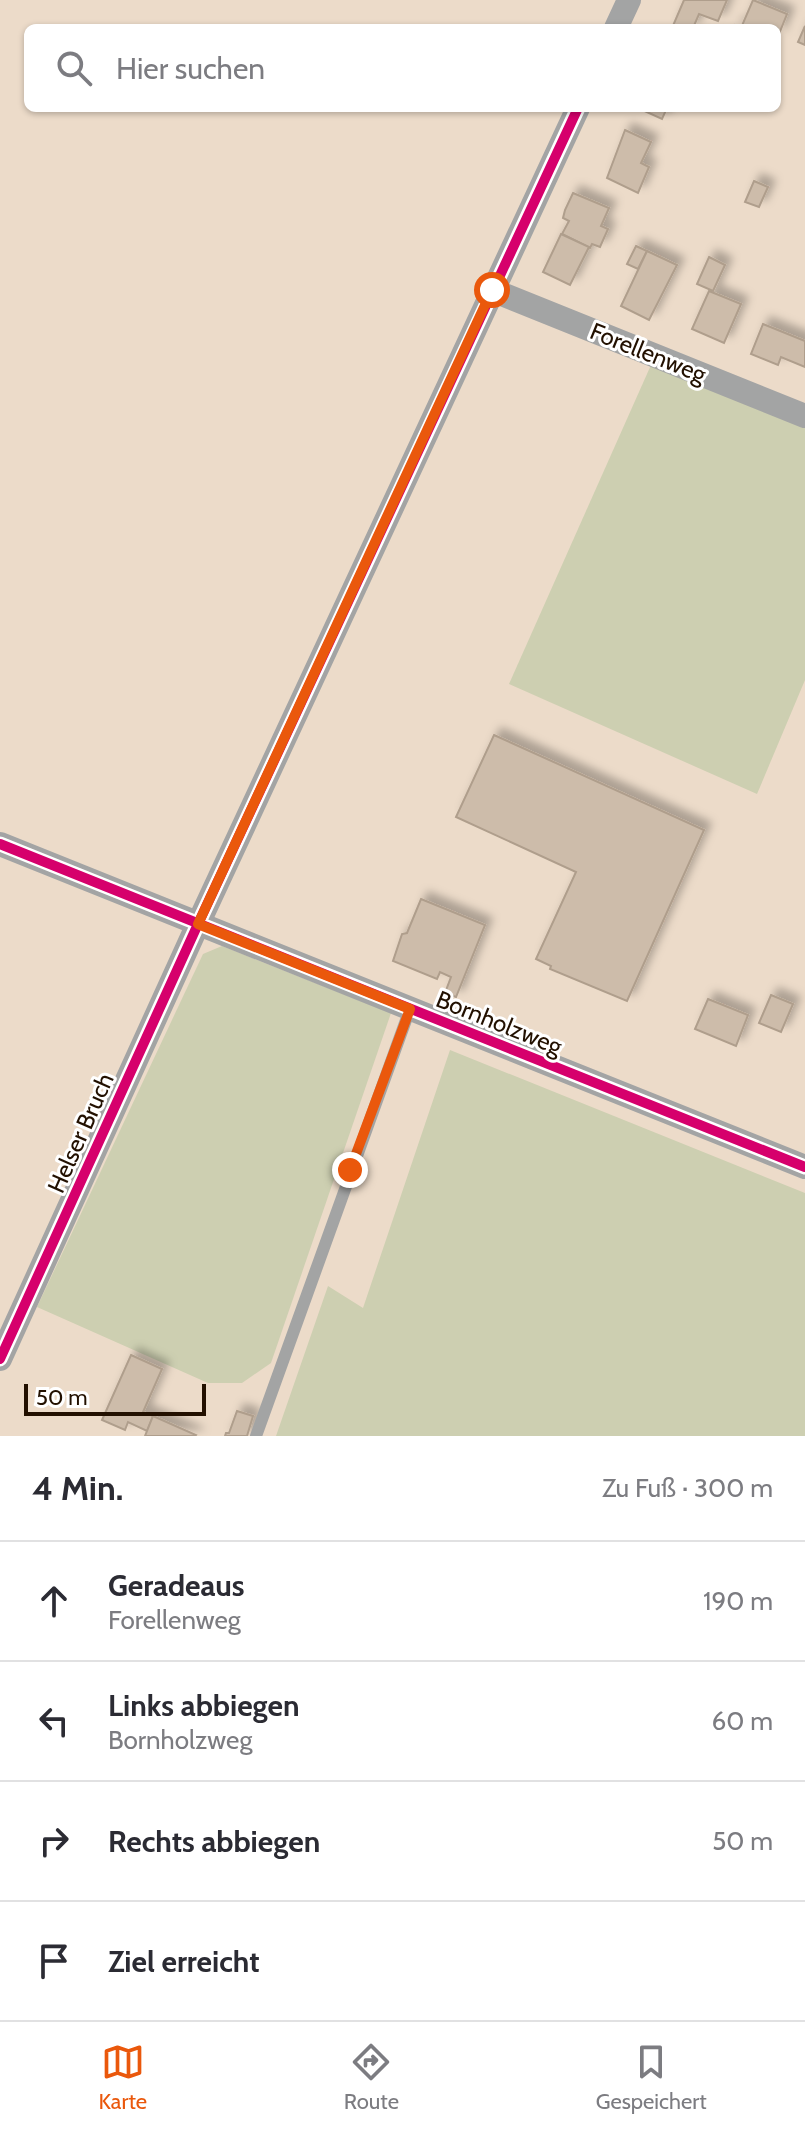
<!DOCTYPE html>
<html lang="de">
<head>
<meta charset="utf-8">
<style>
  :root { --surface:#fff; --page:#f2f2f3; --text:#2b2b33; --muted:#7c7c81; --line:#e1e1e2; --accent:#ea580c }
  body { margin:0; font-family:Cabin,sans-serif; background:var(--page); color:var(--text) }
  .scale { position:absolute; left:24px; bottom:20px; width:182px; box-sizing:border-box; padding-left:8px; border:4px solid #221000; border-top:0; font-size:22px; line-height:28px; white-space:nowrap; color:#221000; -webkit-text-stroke:6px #fff; paint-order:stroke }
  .stop { position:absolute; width:24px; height:24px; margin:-18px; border:6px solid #ea580c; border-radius:50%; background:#fff }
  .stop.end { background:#ea580c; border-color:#fff; box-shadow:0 2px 8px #0008 }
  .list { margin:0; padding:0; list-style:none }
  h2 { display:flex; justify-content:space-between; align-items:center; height:104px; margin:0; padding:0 32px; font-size:34px }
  h2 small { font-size:26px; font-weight:400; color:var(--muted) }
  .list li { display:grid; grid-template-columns:52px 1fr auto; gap:24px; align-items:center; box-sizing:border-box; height:120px; padding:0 32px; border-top:2px solid var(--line) }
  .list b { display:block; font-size:30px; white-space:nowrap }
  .list p { margin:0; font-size:26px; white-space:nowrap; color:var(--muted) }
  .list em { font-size:26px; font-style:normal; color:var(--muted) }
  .icon { flex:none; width:44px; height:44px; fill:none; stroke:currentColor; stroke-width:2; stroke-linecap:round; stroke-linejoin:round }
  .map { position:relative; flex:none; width:805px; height:1436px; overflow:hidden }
  .search { position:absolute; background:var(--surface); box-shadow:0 2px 6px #0004; left:24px; right:24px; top:24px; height:88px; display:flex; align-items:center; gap:20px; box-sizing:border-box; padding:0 28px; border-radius:12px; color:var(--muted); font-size:30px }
  .sheet { height:584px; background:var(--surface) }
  nav { display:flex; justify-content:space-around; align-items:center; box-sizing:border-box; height:112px; border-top:2px solid var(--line); background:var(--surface); font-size:22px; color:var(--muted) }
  nav a { display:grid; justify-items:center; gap:4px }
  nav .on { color:var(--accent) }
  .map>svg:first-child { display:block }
  .green { fill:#cdcfb1 }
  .building { fill:#cdbcaa; stroke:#af9e8c; stroke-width:2; filter:url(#shadow) }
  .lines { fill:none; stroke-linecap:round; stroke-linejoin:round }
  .service { stroke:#a3a4a4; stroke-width:12 }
  .minor { stroke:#a3a4a4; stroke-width:24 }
  .cycleway-casing { stroke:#fff; stroke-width:15 }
  .cycleway { stroke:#d6006c; stroke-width:10 }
  .route { stroke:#ea580c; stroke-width:10 }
  .labels { text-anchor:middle; stroke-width:6; stroke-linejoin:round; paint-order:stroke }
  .street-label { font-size:24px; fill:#221000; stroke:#fff }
</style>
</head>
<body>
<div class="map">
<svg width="805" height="1436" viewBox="0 0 805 1436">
  <defs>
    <filter id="shadow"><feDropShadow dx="7" dy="-7" stdDeviation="4" flood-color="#0004"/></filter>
  </defs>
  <rect width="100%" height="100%" fill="#ecdbc9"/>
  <g class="green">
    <polygon points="651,365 805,425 805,680 757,794 509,684"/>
    <polygon points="222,946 391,1013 271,1363 242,1383 208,1383 37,1307 203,954"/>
    <polygon points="450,1050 805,1193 805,1436 276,1436 328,1286 363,1308"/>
  </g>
  <g class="building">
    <polygon points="684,0 727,0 718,21 699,14 693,28 672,28"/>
    <polygon points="753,0 787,14 777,39 777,28 733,28 735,25 741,28"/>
    <polygon points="805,26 805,45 798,42"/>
    <polygon points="638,108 667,108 662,119"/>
    <polygon points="625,130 651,142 641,163 649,167 638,193 607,178"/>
    <polygon points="754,181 768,187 759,207 745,202"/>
    <polygon points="573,193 609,208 601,226 608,229 600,247 592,244 590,248 562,234 569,221 563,218 565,210"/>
    <polygon points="561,234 589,247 570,285 543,272"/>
    <polygon points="636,246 647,251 638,269 627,264"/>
    <polygon points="647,251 677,265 649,320 621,306"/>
    <polygon points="709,257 725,265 713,291 697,284"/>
    <polygon points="709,291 741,304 724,343 692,329"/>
    <polygon points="763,324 805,341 805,367 781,357 778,365 751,354"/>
    <polygon points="494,735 704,830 627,1001 550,969 551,966 536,959 576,872 456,817"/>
    <polygon points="421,899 485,925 456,997 445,993 451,977 440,972 437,979 393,961 402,934 407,933"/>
    <polygon points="771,995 793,1004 781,1032 759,1023"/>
    <polygon points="708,999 748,1015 736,1046 695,1029"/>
    <polygon points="131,1355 162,1369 143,1412 153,1416 147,1431 128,1422 125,1430 102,1420"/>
    <polygon points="237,1411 253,1416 247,1436 225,1436 226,1433 229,1433"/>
    <polygon points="153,1416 196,1435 195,1436 145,1436"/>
  </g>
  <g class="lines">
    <polyline class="service" points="256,1436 410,1009"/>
    <g class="minor">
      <polyline points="616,28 629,0"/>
      <polyline points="492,290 805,416"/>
      <polyline points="0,844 805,1167"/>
      <polyline points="0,1359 198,924 578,108"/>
    </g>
    <g class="cycleway-casing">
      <g id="cycleway">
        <polyline points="0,844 805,1167"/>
        <polyline points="0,1359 198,924 578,108"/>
      </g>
    </g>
    <use href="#cycleway" class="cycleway"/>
  </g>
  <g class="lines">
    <polyline class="route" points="350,1170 410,1009 198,924 492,290"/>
  </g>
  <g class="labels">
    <g class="street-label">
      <text transform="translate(648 353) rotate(22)" y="8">Forellenweg</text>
      <text transform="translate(499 1023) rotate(22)" y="8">Bornholzweg</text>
      <text transform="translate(81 1133) rotate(-66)" y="8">Helser Bruch</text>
    </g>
  </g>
</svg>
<div class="scale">50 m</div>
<div class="stop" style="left:492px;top:290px"></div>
<div class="stop end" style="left:350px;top:1170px"></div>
<div class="search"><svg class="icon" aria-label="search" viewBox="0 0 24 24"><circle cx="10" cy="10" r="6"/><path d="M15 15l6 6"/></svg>Hier suchen</div>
</div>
<section class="sheet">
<h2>4 Min.<small>Zu Fuß · 300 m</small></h2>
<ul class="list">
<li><svg class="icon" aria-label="ahead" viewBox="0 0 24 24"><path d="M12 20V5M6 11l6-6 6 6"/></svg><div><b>Geradeaus</b><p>Forellenweg</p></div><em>190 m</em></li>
<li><svg class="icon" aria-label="left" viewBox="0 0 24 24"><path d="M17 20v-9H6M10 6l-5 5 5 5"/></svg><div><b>Links abbiegen</b><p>Bornholzweg</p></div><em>60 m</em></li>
<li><svg class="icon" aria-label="right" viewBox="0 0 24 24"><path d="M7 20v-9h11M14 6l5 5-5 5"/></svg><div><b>Rechts abbiegen</b></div><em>50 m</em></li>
<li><svg class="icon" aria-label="arrive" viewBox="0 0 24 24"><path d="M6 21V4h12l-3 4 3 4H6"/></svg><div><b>Ziel erreicht</b></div></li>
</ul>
</section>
<nav>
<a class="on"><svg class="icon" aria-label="map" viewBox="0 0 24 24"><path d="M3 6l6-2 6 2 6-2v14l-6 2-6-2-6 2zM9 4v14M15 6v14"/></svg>Karte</a>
<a><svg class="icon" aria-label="directions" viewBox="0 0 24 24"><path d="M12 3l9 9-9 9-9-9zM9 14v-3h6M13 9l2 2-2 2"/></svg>Route</a>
<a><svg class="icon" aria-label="saved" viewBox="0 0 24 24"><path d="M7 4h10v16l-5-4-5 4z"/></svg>Gespeichert</a>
</nav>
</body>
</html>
